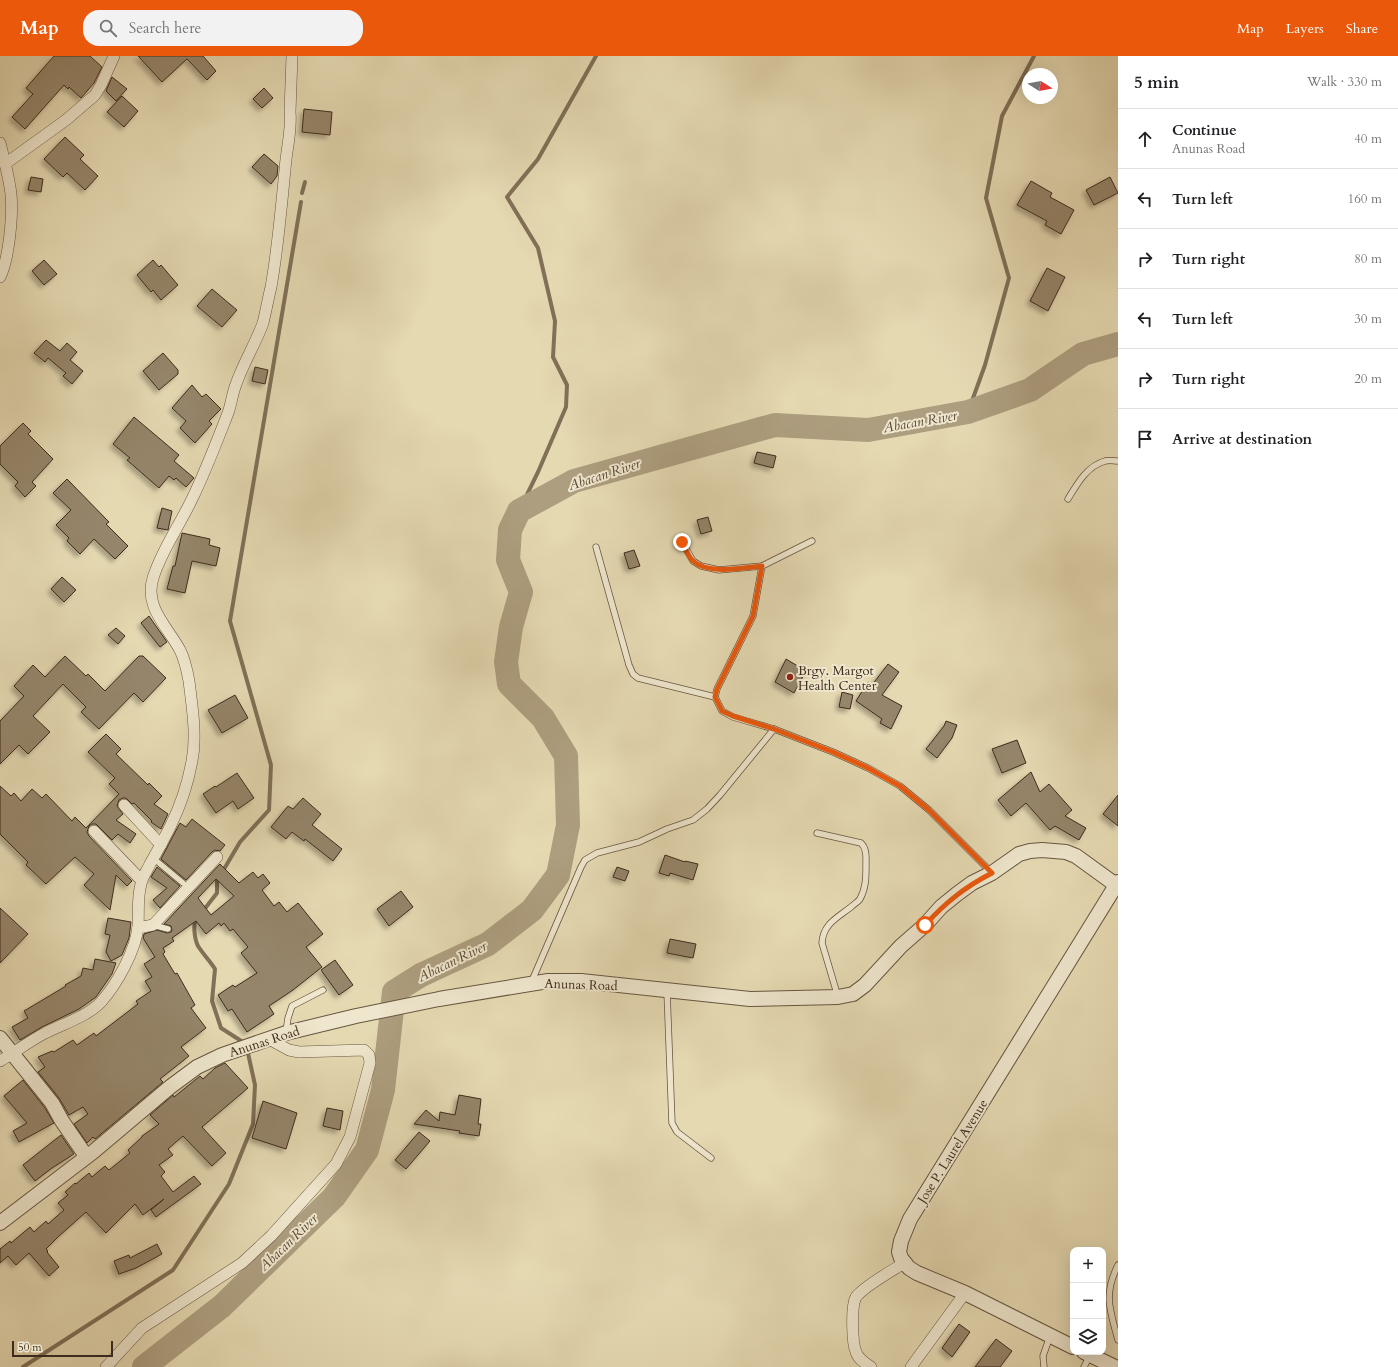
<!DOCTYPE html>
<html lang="en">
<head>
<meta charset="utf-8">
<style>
  :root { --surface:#fff; --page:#f2f2f2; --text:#202124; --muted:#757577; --line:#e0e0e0; --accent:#ea580c }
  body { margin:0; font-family:Cardo,serif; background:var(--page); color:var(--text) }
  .controls { position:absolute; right:12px; bottom:12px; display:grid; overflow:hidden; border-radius:8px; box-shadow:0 4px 16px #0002 }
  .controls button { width:36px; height:36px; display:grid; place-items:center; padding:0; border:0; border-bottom:1px solid var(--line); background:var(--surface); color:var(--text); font:20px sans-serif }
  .compass { position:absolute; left:1022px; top:12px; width:36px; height:36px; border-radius:50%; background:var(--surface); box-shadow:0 4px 16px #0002; rotate:101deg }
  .scale { position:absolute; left:12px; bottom:10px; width:101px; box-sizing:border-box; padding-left:4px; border:2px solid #3f2b1b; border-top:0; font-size:11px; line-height:14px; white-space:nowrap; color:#3f2b1b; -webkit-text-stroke:3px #eee6cd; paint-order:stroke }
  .stop { position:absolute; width:12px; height:12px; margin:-9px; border:3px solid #ea580c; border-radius:50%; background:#fff }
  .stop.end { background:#ea580c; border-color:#fff; box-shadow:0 1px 4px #0008 }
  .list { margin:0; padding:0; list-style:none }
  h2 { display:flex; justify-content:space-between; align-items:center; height:52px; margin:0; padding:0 16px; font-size:17px }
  h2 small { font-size:13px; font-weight:400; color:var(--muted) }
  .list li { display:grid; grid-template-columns:26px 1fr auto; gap:12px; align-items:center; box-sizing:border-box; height:60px; padding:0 16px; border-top:1px solid var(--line) }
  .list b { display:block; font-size:15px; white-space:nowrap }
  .list p { margin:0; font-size:13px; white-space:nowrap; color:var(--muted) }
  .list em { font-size:13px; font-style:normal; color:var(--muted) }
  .icon { flex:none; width:22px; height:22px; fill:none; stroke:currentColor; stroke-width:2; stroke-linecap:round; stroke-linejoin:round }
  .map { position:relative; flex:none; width:1118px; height:1311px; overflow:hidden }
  header { display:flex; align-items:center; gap:24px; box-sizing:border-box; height:56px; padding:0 20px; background:var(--accent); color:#fff }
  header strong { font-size:19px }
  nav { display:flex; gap:22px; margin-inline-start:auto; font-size:14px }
  .search { width:280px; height:36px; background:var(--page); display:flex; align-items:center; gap:10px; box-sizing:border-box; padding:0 14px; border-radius:16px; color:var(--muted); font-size:15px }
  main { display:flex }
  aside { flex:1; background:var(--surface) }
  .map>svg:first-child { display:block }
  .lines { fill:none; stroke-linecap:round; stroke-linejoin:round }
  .stream { stroke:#817057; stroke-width:4 }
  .river { stroke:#ad9e7f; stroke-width:24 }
  .building { fill:#95856a; stroke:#3f2b1b; fill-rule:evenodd; filter:url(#shadow) }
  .service-casing { stroke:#685641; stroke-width:7 }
  .minor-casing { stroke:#685641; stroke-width:12 }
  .tertiary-casing { stroke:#685641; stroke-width:16 }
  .service { stroke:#eee6cd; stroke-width:5.5 }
  .minor { stroke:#eee6cd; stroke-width:11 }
  .tertiary { stroke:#eee6cd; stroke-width:14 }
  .route { stroke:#ea580c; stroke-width:5 }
  .poi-dot { fill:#8f2418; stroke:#eee6cd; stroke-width:1.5 }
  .labels { text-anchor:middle; stroke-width:4; stroke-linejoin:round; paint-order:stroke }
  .poi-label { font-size:13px; fill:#3f2b1b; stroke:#eee6cd; text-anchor:start }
  .street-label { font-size:13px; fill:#3f2b1b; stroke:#eee6cd }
  .water-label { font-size:14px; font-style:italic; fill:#5a4834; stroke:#eee6cd }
</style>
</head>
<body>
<header>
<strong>Map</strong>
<div class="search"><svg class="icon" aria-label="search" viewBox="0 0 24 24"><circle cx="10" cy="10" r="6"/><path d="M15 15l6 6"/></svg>Search here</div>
<nav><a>Map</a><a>Layers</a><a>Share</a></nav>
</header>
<main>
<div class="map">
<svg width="1118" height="1311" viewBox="0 0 1118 1311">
  <defs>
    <filter id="shadow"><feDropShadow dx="-3.5" dy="3.5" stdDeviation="2" flood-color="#0004"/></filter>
  </defs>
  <rect width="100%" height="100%" fill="#e5d9b2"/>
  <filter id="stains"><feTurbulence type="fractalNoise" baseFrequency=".005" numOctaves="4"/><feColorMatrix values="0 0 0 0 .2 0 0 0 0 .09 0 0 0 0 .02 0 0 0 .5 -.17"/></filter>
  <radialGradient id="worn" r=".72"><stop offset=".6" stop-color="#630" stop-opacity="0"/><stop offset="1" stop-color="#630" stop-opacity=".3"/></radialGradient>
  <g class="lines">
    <g class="stream">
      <polyline points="302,137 305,126"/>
      <polyline points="968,356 985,309 1009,222 986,142 1002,60 1034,0"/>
      <polyline points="519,455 538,416 566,351 567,329 553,301 555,265 538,192 507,141 538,103 596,0"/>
      <polyline points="203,855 217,837 217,825 240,786 269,754 271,709 230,565 301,146"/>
      <path d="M 23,1311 L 173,1214 L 229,1128 L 253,1068 L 255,1029 L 246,988 L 221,972 L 212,945 L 215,913 C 210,905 203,898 198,890 C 195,884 192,868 197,862"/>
    </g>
    <polyline class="river" points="144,1311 222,1250 334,1141 367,1094 383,1034 394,936 421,919 488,888 532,854 558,819 568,769 566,700 543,662 509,628 506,606 511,571 521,536 508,504 510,474 519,455 574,425 775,369 868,374 968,356 1030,334 1083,298 1118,288"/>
  </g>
  <g class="building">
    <polygon points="54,0 90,0 102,11 94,27 81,42 69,31 68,33 64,29 25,73 12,61 33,38 26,32"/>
    <polygon points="138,0 203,0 216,15 207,24 187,3 162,26"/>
    <polygon points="112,21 127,33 116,45 106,35"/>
    <polygon points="264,32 273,42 262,52 253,43"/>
    <polygon points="122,40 138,55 124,71 107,56"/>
    <polygon points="304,53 332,56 330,79 302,76"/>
    <polygon points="65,81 84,99 80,103 98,120 85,134 67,117 63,121 44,103"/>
    <polygon points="264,98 278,110 277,120 271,128 252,111"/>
    <polygon points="31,121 43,123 41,136 28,134"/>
    <polygon points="1110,121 1118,137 1094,149 1086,134"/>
    <polygon points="1031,125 1052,137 1050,141 1074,154 1061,178 1045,169 1047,165 1017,149"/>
    <polygon points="44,204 57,218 44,229 32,215"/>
    <polygon points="153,204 159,211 161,209 178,229 161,244 153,234 151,236 137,219"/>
    <polygon points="1047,212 1065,221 1048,255 1030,245"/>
    <polygon points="212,233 237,254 222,271 197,250"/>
    <polygon points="46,284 60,295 67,287 77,296 70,304 83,315 72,328 63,320 66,317 48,302 45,306 34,297"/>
    <polygon points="163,297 178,314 178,318 159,334 143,315"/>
    <polygon points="255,311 268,314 265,328 252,325"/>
    <polygon points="192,329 202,341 206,338 221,353 209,365 212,368 195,387 180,372 186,365 172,352"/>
    <polygon points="134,361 179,399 174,405 194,422 186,431 176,422 174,424 169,420 159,432 127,404 130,402 113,388"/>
    <polygon points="23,367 31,375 28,378 53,403 32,426 36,430 25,441 15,430 18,426 0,408 0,390"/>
    <polygon points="757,396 776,400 773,412 754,407"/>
    <polygon points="67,423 109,466 106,468 128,490 115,503 94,483 80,498 67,485 69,482 56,469 71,454 53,437"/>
    <polygon points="162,452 172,455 168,474 157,472"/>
    <polygon points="708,461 712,475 701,478 697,464"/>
    <polygon points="182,477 210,483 209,489 220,492 216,510 192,505 185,537 167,533 173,510 175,510"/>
    <polygon points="634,494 640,510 629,513 624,497"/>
    <polygon points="62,521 76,534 64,546 51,533"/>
    <polygon points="149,560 167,586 160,591 141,567"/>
    <polygon points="116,572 125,580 118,588 108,579"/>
    <polygon points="65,600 86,620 88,618 105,635 139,600 143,600 166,622 143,646 134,637 99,673 81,656 86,651 63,628 33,660 50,676 28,698 19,689 0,708 0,665 24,640 14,630 33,609 45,621"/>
    <polygon points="786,603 806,615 794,637 775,626"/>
    <polygon points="888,608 899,616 882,639 902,650 891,673 880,667 882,663 856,645 868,626 872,629"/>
    <polygon points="842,636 853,639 850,653 839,651"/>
    <polygon points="235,639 248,662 222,677 208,654"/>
    <polygon points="946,665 957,669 952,682 937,702 926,693 944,670"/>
    <polygon points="106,678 121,693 116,698 148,729 149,727 162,740 154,748 168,758 161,773 151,766 152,765 134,747 132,748 126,742 123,742 119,744 117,750 123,758 116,764 136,778 130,787 118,778 112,784 96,768 92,768 89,770 87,776 89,780 132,825 127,830 116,819 110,854 84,829 94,818 75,801 46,828 26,809 28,806 0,778 0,730 11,740 14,737 21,745 32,733 42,742 46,738 72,765 75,761 86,772 119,738 109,728 115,722 88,696"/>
    <polygon points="1017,684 1026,707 1002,717 992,693"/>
    <polygon points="1031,716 1040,736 1049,728 1072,754 1065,760 1086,772 1079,784 1055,770 1050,774 1026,747 1011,760 998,744"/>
    <polygon points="237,717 254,742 238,753 233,745 216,757 203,738 215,730 216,731"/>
    <polygon points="1118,739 1118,770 1103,758"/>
    <polygon points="303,742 321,758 312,769 342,793 333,805 305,783 304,785 292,776 286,783 271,771 288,750 293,753"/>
    <polygon points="192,763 225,789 220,795 215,794 212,796 186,824 161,803 180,767 186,771"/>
    <polygon points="665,799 685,806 685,805 698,808 693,824 670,817 669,820 659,817"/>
    <path d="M 220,808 L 239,827 L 253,816 L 258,822 L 263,818 L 270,827 L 262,834 L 274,850 L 279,846 L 287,856 L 298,847 L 323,878 L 306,891 L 322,911 L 293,934 L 269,950 L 274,958 L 247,976 L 232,953 L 228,955 L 218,939 L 233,929 L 235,931 L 257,917 L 241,897 L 248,891 L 233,873 L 230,875 L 224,867 L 221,870 L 219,867 L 206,878 L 196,865 L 172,882 L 174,885 L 163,892 L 165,896 L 163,898 L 175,918 L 177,917 L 195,949 L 191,952 L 206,972 L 181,991 L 189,1000 L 160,1023 L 163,1026 L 95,1083 L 93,1081 L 87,1087 L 74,1068 L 88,1058 L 83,1051 L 69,1059 L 59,1042 L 38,1016 L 45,1011 L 38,1001 L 52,995 L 54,996 L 73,984 L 77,989 L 94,977 L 96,980 L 138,948 L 136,945 L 151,935 L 145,925 L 152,921 L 144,908 L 155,901 L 143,882 L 144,878 L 157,874 L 167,877 L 171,876 L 172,874 L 171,870 L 164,868 ZM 216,823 L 234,840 L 211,859 L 198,842 Z"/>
    <polygon points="157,811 180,830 160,852 153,844 167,832 151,821"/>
    <polygon points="617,811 629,815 625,825 613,821"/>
    <polygon points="401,835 413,851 389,870 377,853"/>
    <polygon points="0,852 28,878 0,907"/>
    <polygon points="108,862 131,866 129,882 122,899 111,905 106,896 110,879 105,878"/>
    <polygon points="670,883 696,888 693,902 667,897"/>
    <polygon points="95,903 116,907 112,918 96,941 79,953 42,971 20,984 12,971 28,962 24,955 66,930 65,929 81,920 83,912 93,914"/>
    <polygon points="335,904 353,929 339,939 321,914"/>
    <polygon points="225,1007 248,1032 202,1071 226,1097 212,1110 183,1080 168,1093 173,1099 159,1109 165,1116 161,1120 173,1136 194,1120 201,1128 156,1161 151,1154 164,1143 143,1159 135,1148 106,1177 86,1156 58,1181 46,1193 48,1195 47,1196 59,1211 49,1220 29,1197 16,1209 8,1200 0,1207 0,1193 10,1185 11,1187 30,1171 34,1176 46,1165 48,1168 64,1154 58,1147 68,1139 65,1136 75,1127 76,1128 89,1117 92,1121 105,1110 109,1114 130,1097 128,1094 142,1081 142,1080 159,1068 150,1059 173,1039 174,1041 200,1020 203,1023 215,1012"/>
    <polygon points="23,1024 45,1052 54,1067 19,1086 13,1075 27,1067 4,1040"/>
    <polygon points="459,1039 481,1043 478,1068 481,1068 479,1080 459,1077 460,1075 414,1068 426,1054 439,1065 440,1056 455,1059"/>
    <polygon points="263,1045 297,1057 286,1093 252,1082"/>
    <polygon points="327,1052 343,1055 340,1074 323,1070"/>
    <polygon points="419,1076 430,1085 406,1113 395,1104"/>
    <polygon points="61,1079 74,1098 52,1112 35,1125 23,1109"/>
    <polygon points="157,1188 162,1198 136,1212 119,1218 114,1205 129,1199 130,1202"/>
    <polygon points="959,1268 970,1276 952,1301 942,1292"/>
    <polygon points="996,1283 1012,1295 1000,1311 975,1311"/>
  </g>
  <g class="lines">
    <g class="service-casing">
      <g id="service">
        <path d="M 1068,443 C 1077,428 1087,410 1105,405 C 1109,404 1114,405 1118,405"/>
        <polyline points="682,486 693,505 701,510 719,514 762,510 812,485"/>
        <polyline points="596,491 629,609 633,618 638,622 715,641"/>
        <polyline points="762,510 753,560 717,633 715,641 722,655 733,661 774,673 833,696 868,712 900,730 929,754 992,817"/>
        <path d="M 817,777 L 861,787 C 867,793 866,801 866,810 C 866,821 866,832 860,843 C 858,846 854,848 851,851 C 837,862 823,868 822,887 L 838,941"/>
        <polyline points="153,802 183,827"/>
        <polyline points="153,869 168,873"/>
        <polyline points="531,927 581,811 585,804 597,797 639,786 667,773 693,764 707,753 720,739 774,673"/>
        <polyline points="667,935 672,1067 677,1076 711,1102"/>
        <polyline points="286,976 288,962 292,950 323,934"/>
        <path d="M 1118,1209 C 1103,1239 1110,1254 1118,1284"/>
        <polyline points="1044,1311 1043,1300 1050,1280"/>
        <polyline points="1084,1311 1090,1299"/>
      </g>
    </g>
    <g class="minor-casing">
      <g id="minor">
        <path d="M 0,87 C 4,103 9,121 11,138 C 13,159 9,203 0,221"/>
        <polyline points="5,108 66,64 95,39 101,29 114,0"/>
        <polyline points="124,749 161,789"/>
        <polyline points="94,775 141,824"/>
        <polyline points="138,872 153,869 217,801"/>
        <path d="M 0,1005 C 15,996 30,985 45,977 C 63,968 88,960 101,946 C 117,928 136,894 138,870 C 139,856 137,842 141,828 C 142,821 147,815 150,808 C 157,796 164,783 170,771 C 180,751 188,727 192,705 C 197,679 192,650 189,625 C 187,614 185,604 180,594 C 167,570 144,551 153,522 C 162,493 180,469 193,441 C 206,414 217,385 228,357 C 231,349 232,340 235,331 C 242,309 255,289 263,267 C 266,255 268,243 271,231 C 278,192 281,153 285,114 C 286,95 292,75 290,56 L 292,0"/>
        <polyline points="106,1311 142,1272 242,1207 271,1180 336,1108 350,1081 370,1007 369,999 364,994 299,996 289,994 269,983"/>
        <path d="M 871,1311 C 865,1307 858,1303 856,1296 C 852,1287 851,1250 856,1241 C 863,1231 893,1214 904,1207"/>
        <polyline points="911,1311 965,1237"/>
      </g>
    </g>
    <g class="tertiary-casing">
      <g id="tertiary">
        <polyline points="0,982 52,1047 62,1065 86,1100"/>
        <polyline points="0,1167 93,1096 170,1031 197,1011 222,999 286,977 356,960 439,943 548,925 581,925 750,943 838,941 853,938 865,929 901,890 925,869 941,851 957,838 972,827 992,817 1019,798 1030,795 1042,794 1066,796 1076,800 1116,829"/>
        <polyline points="1073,1291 965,1237 917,1217 909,1212 901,1202 899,1196 901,1185 910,1163 1118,826"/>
        <polyline points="1084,1296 1115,1311"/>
      </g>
    </g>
    <use href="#service" class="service"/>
    <use href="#minor" class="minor"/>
    <use href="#tertiary" class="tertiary"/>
  </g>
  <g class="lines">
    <path class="route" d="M 682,486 C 685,491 688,501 693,505 C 708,519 743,512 762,510 L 753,560 L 717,633 L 715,641 L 722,655 L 733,660 L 774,673 L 833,696 L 868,712 L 900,730 L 929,754 L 992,817 C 965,831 946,846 925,869"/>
  </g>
  <circle class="poi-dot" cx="790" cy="621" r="4"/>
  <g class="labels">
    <g class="poi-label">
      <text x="798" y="619">Brgy. Margot<tspan x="798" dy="15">Health Center</tspan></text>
    </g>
    <g class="street-label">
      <text transform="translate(581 928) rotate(2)" y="5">Anunas Road</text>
      <text transform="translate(264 985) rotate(-18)" y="5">Anunas Road</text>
      <text transform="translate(952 1095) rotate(-58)" y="5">Jose P. Laurel Avenue</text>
    </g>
    <g class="water-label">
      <text transform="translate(920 365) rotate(-10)" y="5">Abacan River</text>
      <text transform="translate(604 418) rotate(-18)" y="5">Abacan River</text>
      <text transform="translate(452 905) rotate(-26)" y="5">Abacan River</text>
      <text transform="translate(288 1186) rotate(-44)" y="5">Abacan River</text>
    </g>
  </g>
  <rect width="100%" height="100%" filter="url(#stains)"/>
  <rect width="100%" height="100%" fill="url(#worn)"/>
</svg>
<div class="controls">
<button>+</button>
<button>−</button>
<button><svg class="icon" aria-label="layers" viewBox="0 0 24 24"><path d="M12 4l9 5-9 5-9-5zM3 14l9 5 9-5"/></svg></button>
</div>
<svg class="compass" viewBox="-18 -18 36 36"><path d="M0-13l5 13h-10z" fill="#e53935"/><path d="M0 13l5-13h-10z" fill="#757577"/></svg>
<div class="scale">50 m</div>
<div class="stop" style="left:925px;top:869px"></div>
<div class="stop end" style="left:682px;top:486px"></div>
</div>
<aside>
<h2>5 min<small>Walk · 330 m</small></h2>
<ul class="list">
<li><svg class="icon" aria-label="ahead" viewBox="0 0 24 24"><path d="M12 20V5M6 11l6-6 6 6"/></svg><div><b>Continue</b><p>Anunas Road</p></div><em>40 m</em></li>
<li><svg class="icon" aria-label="left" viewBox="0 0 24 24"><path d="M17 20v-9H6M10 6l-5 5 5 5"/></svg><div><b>Turn left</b></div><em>160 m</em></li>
<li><svg class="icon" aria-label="right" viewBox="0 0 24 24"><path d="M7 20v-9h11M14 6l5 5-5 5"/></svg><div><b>Turn right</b></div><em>80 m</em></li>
<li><svg class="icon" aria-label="left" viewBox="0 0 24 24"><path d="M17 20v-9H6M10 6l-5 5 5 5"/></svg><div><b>Turn left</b></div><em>30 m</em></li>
<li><svg class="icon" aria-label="right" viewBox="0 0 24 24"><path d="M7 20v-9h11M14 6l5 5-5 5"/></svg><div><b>Turn right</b></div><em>20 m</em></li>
<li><svg class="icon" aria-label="arrive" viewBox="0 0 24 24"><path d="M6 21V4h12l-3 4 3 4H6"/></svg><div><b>Arrive at destination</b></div></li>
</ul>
</aside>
</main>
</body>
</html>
